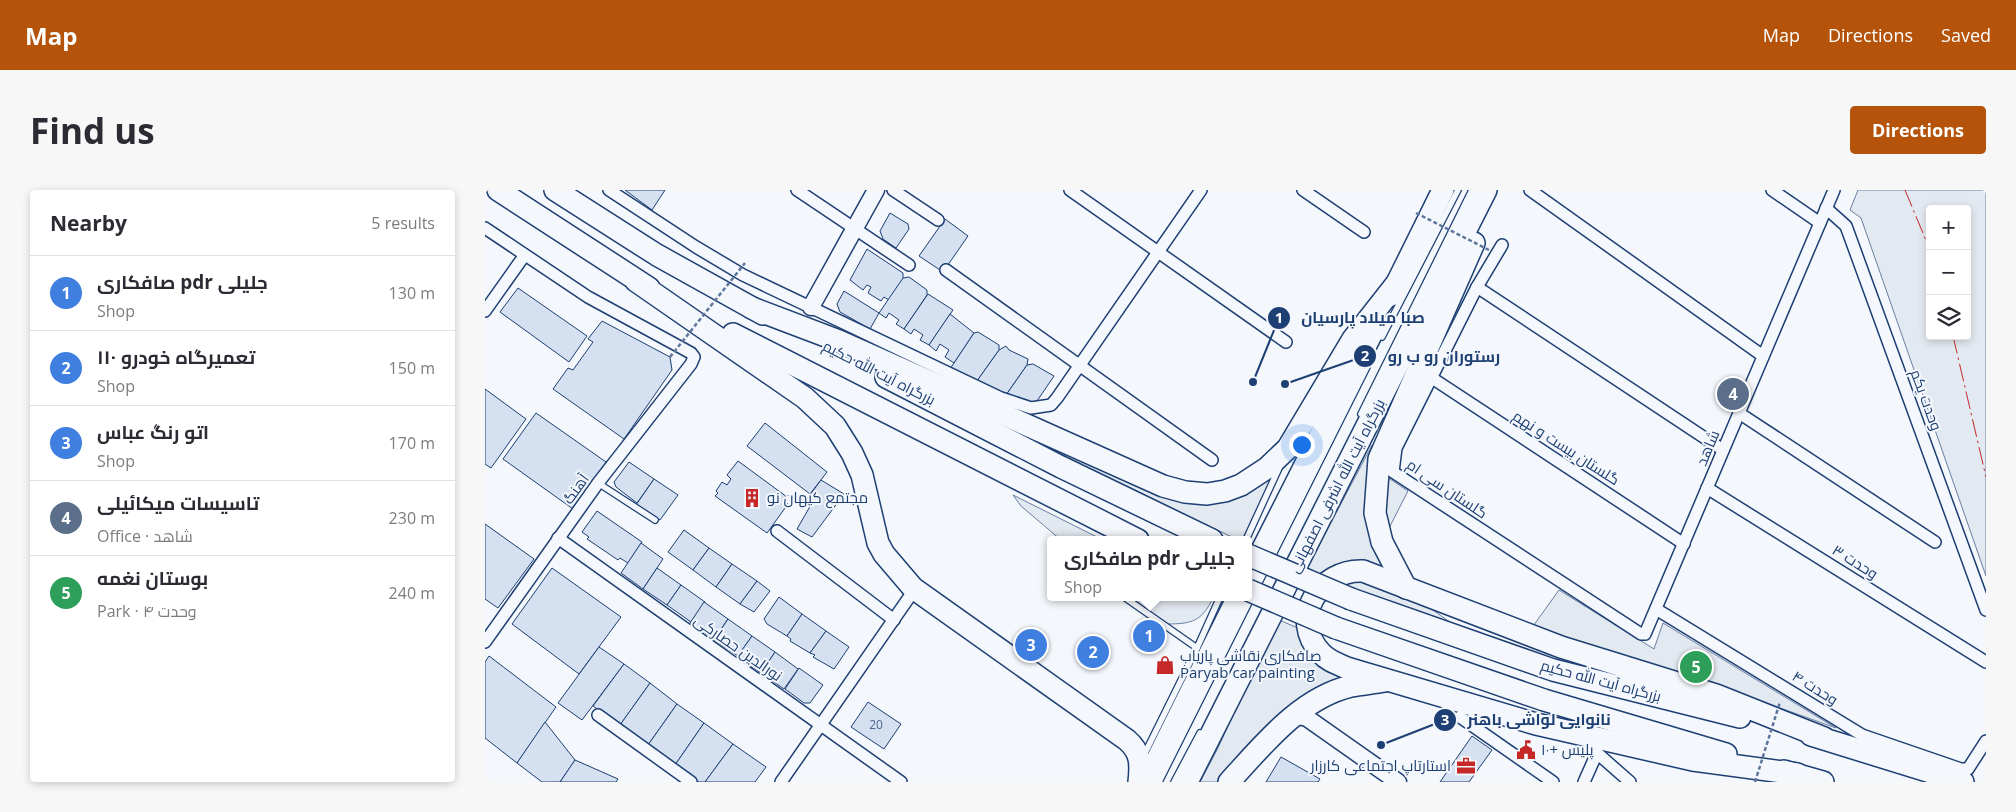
<!DOCTYPE html>
<html lang="en">
<head>
<meta charset="utf-8">
<style>
  :root { --surface:#fff; --page:#f7f7f7; --text:#2b2b33; --muted:#7c7c81; --line:#e1e1e2; --accent:#b45309 }
  body { margin:0; font-family:"Open Sans",Cairo,sans-serif; background:var(--page); color:var(--text) }
  .controls { position:absolute; right:15px; top:15px; display:grid; overflow:hidden; border-radius:5px; box-shadow:0 2px 8px #0003 }
  .controls button { width:45px; height:45px; display:grid; place-items:center; padding:0; border:0; border-bottom:1px solid var(--line); background:var(--surface); color:var(--text); font:25px sans-serif }
  .you { position:absolute; left:816px; top:254px; width:18px; height:18px; margin:-12px; border:4px solid #fff; border-radius:50%; background:#1a73e8; box-shadow:0 0 0 8px #1a73e833 }
  .badge { display:grid; place-items:center; width:32px; height:32px; border-radius:50%; background:var(--accent); color:#fff; font-size:16px; font-weight:700 }
  .pin { position:absolute; translate:-50% -50%; border:2px solid #fff; box-shadow:0 1px 5px #0006 }
  .popup { position:absolute; left:562px; top:346px; width:205px; height:65px; box-sizing:border-box; display:grid; place-content:center; border-radius:5px; background:var(--surface); filter:drop-shadow(0 1px 4px #0005); font-size:16px; white-space:nowrap; color:var(--muted) }
  .popup b { font-size:19px; color:var(--text) }
  .popup::after { content:''; position:absolute; left:50%; top:100%; margin-left:-10px; border:10px solid transparent; border-top-color:var(--surface) }
  .list { margin:0; padding:0; list-style:none }
  h2 { display:flex; justify-content:space-between; align-items:center; height:65px; margin:0; padding:0 20px; font-size:21px }
  h2 small { font-size:16px; font-weight:400; color:var(--muted) }
  .list li { display:grid; grid-template-columns:32px 1fr auto; gap:15px; align-items:center; box-sizing:border-box; height:75px; padding:0 20px; border-top:1px solid var(--line) }
  .list b { display:block; font-size:19px; white-space:nowrap }
  .list p { margin:0; font-size:16px; white-space:nowrap; color:var(--muted) }
  .list em { font-size:16px; font-style:normal; color:var(--muted) }
  .icon { flex:none; width:28px; height:28px; fill:none; stroke:currentColor; stroke-width:2; stroke-linecap:round; stroke-linejoin:round }
  .map { position:relative; flex:none; width:1501px; height:592px; overflow:hidden; border-radius:5px }
  header { display:flex; align-items:center; gap:30px; box-sizing:border-box; height:70px; padding:0 25px; background:var(--accent); color:#fff }
  header strong { font-size:24px }
  nav { display:flex; gap:28px; margin-inline-start:auto; font-size:18px }
  .intro { display:flex; align-items:center; justify-content:space-between; box-sizing:border-box; height:120px; padding:0 30px }
  h1 { margin:0; font-size:35px }
  .button { padding:12px 22px; border-radius:5px; background:var(--accent); color:#fff; font-size:18px; font-weight:700 }
  main { display:flex; gap:30px; padding:0 30px }
  aside { flex:1; background:var(--surface); border-radius:5px; box-shadow:0 2px 8px #0003 }
  .map>svg:first-child { display:block }
  .green { fill:#e3e9f0; stroke:#687fa3; fill-rule:evenodd }
  .building { fill:#d5e0f0; stroke:#1d3f73 }
  .lines { fill:none; stroke-linecap:round; stroke-linejoin:round }
  .lane-casing { stroke:#1d3f73; stroke-width:8 }
  .street-casing { stroke:#1d3f73; stroke-width:14 }
  .secondary-casing { stroke:#1d3f73; stroke-width:19 }
  .highway-casing { stroke:#1d3f73; stroke-width:24 }
  .lane { stroke:#f4f7fb; stroke-width:5.5 }
  .street { stroke:#f4f7fb; stroke-width:11 }
  .secondary { stroke:#f4f7fb; stroke-width:16 }
  .highway { stroke:#f4f7fb; stroke-width:21 }
  .highway-bridge-casing { stroke:#1d3f73; stroke-width:24; stroke-linecap:butt }
  .path-bridge { stroke:#5e769c; stroke-width:2.5; stroke-dasharray:4 2.5; stroke-linecap:butt }
  .highway-bridge { stroke:#f4f7fb; stroke-width:21 }
  .power { stroke:#c62828; stroke-width:1; stroke-dasharray:18 4 2.5 4; stroke-linecap:butt }
  .labels { text-anchor:middle; stroke-width:4; stroke-linejoin:round; paint-order:stroke }
  .number-label { font-size:12px; fill:#4b6792 }
  .street-label { font-size:15px; fill:#1d3f73; stroke:#f4f7fb }
  .poi-label { font-size:15px; fill:#1d3f73; stroke:#f4f7fb; text-anchor:start }
  .leader { fill:none; stroke:#1d3f73; stroke-width:2 }
  .callout-dot { fill:#1d3f73; stroke:#f4f7fb; stroke-width:2 }
  .mark-label { font-size:15px; text-anchor:middle; font-weight:bold; fill:#fff }
  .callout-label { font-size:16px; text-anchor:middle; font-weight:bold; fill:#1d3f73; stroke:#f4f7fb; stroke-width:4; stroke-linejoin:round; paint-order:stroke }
</style>
</head>
<body>
<header>
<strong>Map</strong>
<nav><a>Map</a><a>Directions</a><a>Saved</a></nav>
</header>
<div class="intro"><h1>Find us</h1><a class="button">Directions</a></div>
<main>
<aside>
<h2>Nearby<small>5 results</small></h2>
<ul class="list">
<li><span class="badge" style="background:#3f7fe0">1</span><div><b>صافکاری pdr جلیلی</b><p>Shop</p></div><em>130 m</em></li>
<li><span class="badge" style="background:#3f7fe0">2</span><div><b>تعمیرگاه خودرو ۱۱۰</b><p>Shop</p></div><em>150 m</em></li>
<li><span class="badge" style="background:#3f7fe0">3</span><div><b>اتو رنگ عباس</b><p>Shop</p></div><em>170 m</em></li>
<li><span class="badge" style="background:#5c6f8a">4</span><div><b>تاسیسات میکائیلی</b><p>Office · شاهد</p></div><em>230 m</em></li>
<li><span class="badge" style="background:#2e9e5b">5</span><div><b>بوستان نغمه</b><p>Park · وحدت ۴</p></div><em>240 m</em></li>
</ul>
</aside>
<div class="map">
<svg width="1501" height="592" viewBox="0 0 1501 592">
  <rect width="100%" height="100%" fill="#f4f7fb"/>
  <g class="green">
    <path d="M 1373,0 L 1501,0 L 1501,386 L 1376,28 L 1365,20 ZM 1445,19 L 1482,19 L 1482,146 L 1445,146 Z"/>
    <polygon points="414,185 687,304 790,281 757,350 753,350"/>
    <polygon points="887,255 886,273 909,387 837,386 822,378"/>
    <polygon points="896,283 923,301 900,346"/>
    <polygon points="528,305 618,350 576,350 536,316"/>
    <polygon points="874,386 941,415 976,440 850,392"/>
    <polygon points="1074,400 1169,459 1178,433 1351,538 1228,494 1046,439"/>
    <path d="M 643,407 L 726,407 L 728,408 C 717,431 707,434 682,434 Z"/>
    <path d="M 792,429 L 815,439 C 821,466 833,480 860,487 L 737,592 L 715,592 L 732,560 Z"/>
  </g>
  <g class="building">
    <polygon points="140,0 180,0 167,20"/>
    <polygon points="405,23 423,34 424,39 411,58 398,49 395,41"/>
    <polygon points="460,29 483,46 458,82 434,66"/>
    <polygon points="382,59 418,83 418,89 404,110 399,107 396,111 383,103 386,97 382,95 378,100 365,90"/>
    <polygon points="424,87 442,100 442,105 419,139 411,134 414,130 404,123 401,128 394,123 418,88"/>
    <polygon points="33,98 102,146 84,172 15,122"/>
    <polygon points="359,101 394,123 385,139 355,122 352,114"/>
    <polygon points="443,104 468,120 444,155 435,150 438,145 429,139 426,144 419,139"/>
    <polygon points="465,124 489,143 469,173 460,167 464,160 455,154 451,161 444,155"/>
    <polygon points="117,131 185,167 187,180 139,249 68,199 83,178 88,180 108,152 103,149"/>
    <polygon points="493,142 514,155 514,160 492,191 465,179 489,143"/>
    <polygon points="521,156 524,160 543,169 542,175 521,205 492,191 514,160"/>
    <polygon points="548,174 569,186 550,214 521,205 542,175"/>
    <polygon points="0,199 41,229 6,278 0,274"/>
    <polygon points="51,223 121,272 88,319 18,269"/>
    <polygon points="280,233 342,282 325,304 262,256"/>
    <polygon points="253,271 302,307 299,310 303,314 282,343 230,306 233,303 231,301 237,292 242,295 246,289 242,285"/>
    <polygon points="144,272 169,289 152,313 131,297 129,292"/>
    <polygon points="169,289 193,305 175,330 151,315"/>
    <polygon points="336,290 359,304 327,347 312,339 327,313 322,309"/>
    <polygon points="112,321 157,352 143,373 135,368 133,370 102,349 104,347 97,342"/>
    <polygon points="0,334 49,369 13,418 0,409"/>
    <polygon points="199,340 224,358 208,380 183,362"/>
    <polygon points="156,353 178,369 158,399 136,383"/>
    <polygon points="224,358 247,374 231,397 208,380"/>
    <polygon points="247,374 272,391 255,414 231,397"/>
    <polygon points="67,378 136,427 94,484 27,434"/>
    <polygon points="172,378 196,395 182,415 158,399"/>
    <polygon points="272,391 285,401 269,422 255,414"/>
    <polygon points="196,395 220,412 206,432 182,415"/>
    <polygon points="294,407 317,424 302,446 282,434 279,429"/>
    <polygon points="219,412 243,429 229,449 205,433"/>
    <polygon points="317,424 341,441 325,463 305,451 306,449 302,446"/>
    <polygon points="243,429 267,446 253,466 229,450"/>
    <polygon points="341,441 364,457 349,479 328,467 330,465 325,463"/>
    <polygon points="267,446 290,462 276,483 252,467"/>
    <polygon points="114,457 139,474 97,530 73,513"/>
    <polygon points="290,462 313,479 299,499 276,483"/>
    <polygon points="4,466 71,517 32,573 0,548 0,472"/>
    <polygon points="139,474 165,493 135,535 108,516"/>
    <polygon points="314,478 338,495 325,513 319,513 300,499"/>
    <polygon points="165,493 192,514 163,555 135,535"/>
    <polygon points="383,512 416,534 399,559 366,537"/>
    <polygon points="192,514 219,533 190,575 163,555"/>
    <polygon points="60,532 90,570 75,592 57,592 32,573"/>
    <polygon points="219,533 248,554 220,592 214,592 190,575"/>
    <polygon points="987,546 1007,560 984,592 955,592"/>
    <polygon points="248,554 281,577 270,592 220,592"/>
    <polygon points="796,567 835,589 833,592 781,592"/>
    <polygon points="90,570 133,589 131,592 75,592"/>
  </g>
  <g class="lines">
    <g class="lane-casing">
      <g id="lane">
        <polyline points="897,147 973,0"/>
        <polyline points="876,224 987,0"/>
        <polyline points="113,293 170,330"/>
        <polyline points="761,350 794,278"/>
        <polyline points="639,407 712,458"/>
        <polyline points="659,565 712,458 735,407"/>
        <polyline points="674,592 884,173"/>
        <polyline points="689,592 715,543"/>
      </g>
    </g>
    <g class="street-casing">
      <g id="street">
        <polyline points="124,0 211,57 258,85 516,208 546,218 566,215 572,208 716,0"/>
        <polyline points="312,0 424,75"/>
        <polyline points="408,0 453,30"/>
        <polyline points="585,0 801,152"/>
        <polyline points="818,0 879,42"/>
        <polyline points="1045,0 1278,166"/>
        <polyline points="1287,0 1335,33"/>
        <polyline points="1341,18 1361,36 1501,420"/>
        <polyline points="0,38 103,107 206,163 209,167 206,174 113,293 0,452"/>
        <polyline points="1017,55 992,97 911,258 908,282 1156,444 1160,444 1349,0"/>
        <polyline points="461,80 727,270"/>
        <polyline points="992,97 1238,260"/>
        <polyline points="0,121 39,66"/>
        <polyline points="947,188 1199,354"/>
        <polyline points="1254,223 1450,352"/>
        <polyline points="1222,298 1501,472"/>
        <polyline points="292,341 409,430"/>
        <polyline points="73,348 416,592"/>
        <polyline points="1171,419 1377,545 1476,579 1483,579 1501,551"/>
        <polyline points="113,525 206,592"/>
        <polyline points="975,527 1068,592"/>
        <polyline points="296,592 425,406"/>
        <polyline points="1099,592 1112,563 1145,592"/>
      </g>
    </g>
    <g class="secondary-casing">
      <g id="secondary">
        <polyline points="326,117 391,0"/>
        <polyline points="810,525 822,528 913,592"/>
      </g>
    </g>
    <g class="highway-casing">
      <g id="highway">
        <polyline points="13,0 164,98"/>
        <polyline points="70,0 172,65 278,124"/>
        <path d="M 151,91 L 320,208 L 350,236 L 367,263 L 377,285 L 393,353 L 399,364 L 428,398 L 642,550 C 656,562 656,574 654,592"/>
        <polyline points="906,105 958,0"/>
        <polyline points="267,118 354,151 678,296 700,302 722,304 740,301 756,295 782,278 803,258 868,149 912,93"/>
        <polyline points="248,144 653,350"/>
        <polyline points="401,187 576,277 727,350"/>
        <polyline points="763,388 890,137"/>
        <polyline points="921,398 897,352 890,323 894,269 989,53"/>
        <polyline points="866,409 1068,480 1255,527"/>
        <polyline points="851,438 1059,510 1241,564"/>
        <polyline points="1326,545 1478,592"/>
        <polyline points="1299,581 1338,592"/>
        <path d="M 1312,584 L 1208,570 L 1051,534 L 862,478 C 853,474 843,471 836,463 C 803,428 835,379 878,381 L 1076,457 L 1231,505 L 1339,548"/>
        <polyline points="661,592 753,407"/>
        <polyline points="702,592 1001,0"/>
        <path d="M 744,592 C 778,555 815,508 866,496 C 877,494 889,493 900,491"/>
      </g>
    </g>
    <use href="#lane" class="lane"/>
    <use href="#street" class="street"/>
    <use href="#secondary" class="secondary"/>
    <use href="#highway" class="highway"/>
    <g class="highway-bridge-casing">
      <g id="highway-bridge">
        <polyline points="763,365 866,409"/>
        <polyline points="763,400 851,438"/>
      </g>
    </g>
    <g class="path-bridge">
      <polyline points="931,23 1004,60"/>
      <polyline points="185,167 260,73"/>
      <polyline points="1270,592 1295,512"/>
    </g>
    <use href="#highway-bridge" class="highway-bridge"/>
    <g class="power">
      <polyline points="1420,0 1445,60"/>
      <polyline points="1468,146 1501,287"/>
    </g>
  </g>
  <defs>
    <g id="building-bare" transform="scale(1.5)"><path d="M-4-6H4V6H1V3H-1V6H-4ZM-2.5-4.3h1.7v1.8h-1.7ZM.8-4.3h1.7v1.8H.8ZM-2.5-1h1.7V.8h-1.7ZM.8-1h1.7V.8H.8Z" fill="#c62828" stroke="#f4f7fb" stroke-width="2.5" paint-order="stroke"/></g>
    <g id="shop-bare" transform="scale(1.5)"><path d="M-5-2.5h2.3a2.7 3.5 0 0 1 5.4 0H5L5.5 6h-11ZM-1.5-2.5h3a1.5 2.3 0 0 0-3 0Z" fill="#c62828" stroke="#f4f7fb" stroke-width="2.5" paint-order="stroke"/></g>
    <g id="civic-bare" transform="scale(1.5)"><path d="M-.6-6.5H3V-4.5H.6V-3L4-1V1h2V6H-6V1h2V-1L-.6-3ZM-1.2 2.5V6h2.4V2.5Z" fill="#c62828" stroke="#f4f7fb" stroke-width="2.5" paint-order="stroke"/></g>
    <g id="office-bare" transform="scale(1.5)"><path d="M-6-3h4V-5.5h4V-3h4V5H-6ZM-1-4.5V-3h2v-1.5ZM-6 0V1H6V0Z" fill="#c62828" stroke="#f4f7fb" stroke-width="2.5" paint-order="stroke"/></g>
  </defs>
  <g fill-rule="evenodd">
    <use href="#building-bare" x="267" y="308"/>
    <use href="#shop-bare" x="680" y="475"/>
    <use href="#civic-bare" x="1041" y="560"/>
    <use href="#office-bare" x="981" y="576"/>
  </g>
  <g class="labels">
    <g class="number-label">
      <text x="391" y="539">20</text>
    </g>
    <g class="street-label">
      <text transform="translate(394 183) rotate(27)" y="5">بزرگراه آیت الله حکیم</text>
      <text transform="translate(1441 210) rotate(70)" y="5">وحدت یکم</text>
      <text transform="translate(1081 258) rotate(33)" y="5">گلستان بیست و نهم</text>
      <text transform="translate(1223 258) rotate(-67)" y="5">شاهد</text>
      <text transform="translate(852 296) rotate(-63)" y="5">بزرگراه آیت الله اشرفی اصفهانی</text>
      <text transform="translate(91 299) rotate(-54)" y="5">آهنگ</text>
      <text transform="translate(962 299) rotate(34)" y="5">گلستان سی ام</text>
      <text transform="translate(1370 372) rotate(32)" y="5">وحدت ۳</text>
      <text transform="translate(253 458) rotate(35)" y="5">نورالدین حصارکی</text>
      <text transform="translate(1116 491) rotate(15)" y="5">بزرگراه آیت الله حکیم</text>
      <text transform="translate(1330 498) rotate(32)" y="5">وحدت ۴</text>
    </g>
    <g class="poi-label">
      <text x="282" y="313">مجتمع کیهان نو</text>
      <text x="695" y="471">صافکاری نقاشی پاریاب<tspan x="695" dy="17">Paryab car painting</tspan></text>
      <text x="1056" y="565">پلیس +۱۰</text>
      <text x="966" y="581" text-anchor="end">استارتاپ اجتماعی کارزار</text>
    </g>
  </g>
  <path class="leader" d="M768 192L794 128M800 194L880 166M896 555L960 530"/>
  <g class="callout-dot">
    <circle cx="768" cy="192" r="5"/>
    <circle cx="800" cy="194" r="5"/>
    <circle cx="896" cy="555" r="5"/>
    <circle cx="794" cy="128" r="12"/>
    <circle cx="880" cy="166" r="12"/>
    <circle cx="960" cy="530" r="12"/>
  </g>
  <g class="mark-label">
    <text x="794" y="133">1</text>
    <text x="880" y="171">2</text>
    <text x="960" y="535">3</text>
  </g>
  <g class="callout-label">
    <text x="878" y="133">صبا میلاد پارسیان</text>
    <text x="959" y="172">رستوران رو ب رو</text>
    <text x="1054" y="535">نانوایی لواشی باهنر</text>
  </g>
</svg>
<div class="controls">
<button>+</button>
<button>−</button>
<button><svg class="icon" aria-label="layers" viewBox="0 0 24 24"><path d="M12 4l9 5-9 5-9-5zM3 14l9 5 9-5"/></svg></button>
</div>
<div class="you"></div>
<div class="pin badge" style="left:664px;top:446px;background:#3f7fe0">1</div>
<div class="popup"><b>صافکاری pdr جلیلی</b>Shop</div>
<div class="pin badge" style="left:608px;top:462px;background:#3f7fe0">2</div>
<div class="pin badge" style="left:546px;top:455px;background:#3f7fe0">3</div>
<div class="pin badge" style="left:1248px;top:204px;background:#5c6f8a">4</div>
<div class="pin badge" style="left:1211px;top:477px;background:#2e9e5b">5</div>
</div>
</main>
</body>
</html>
